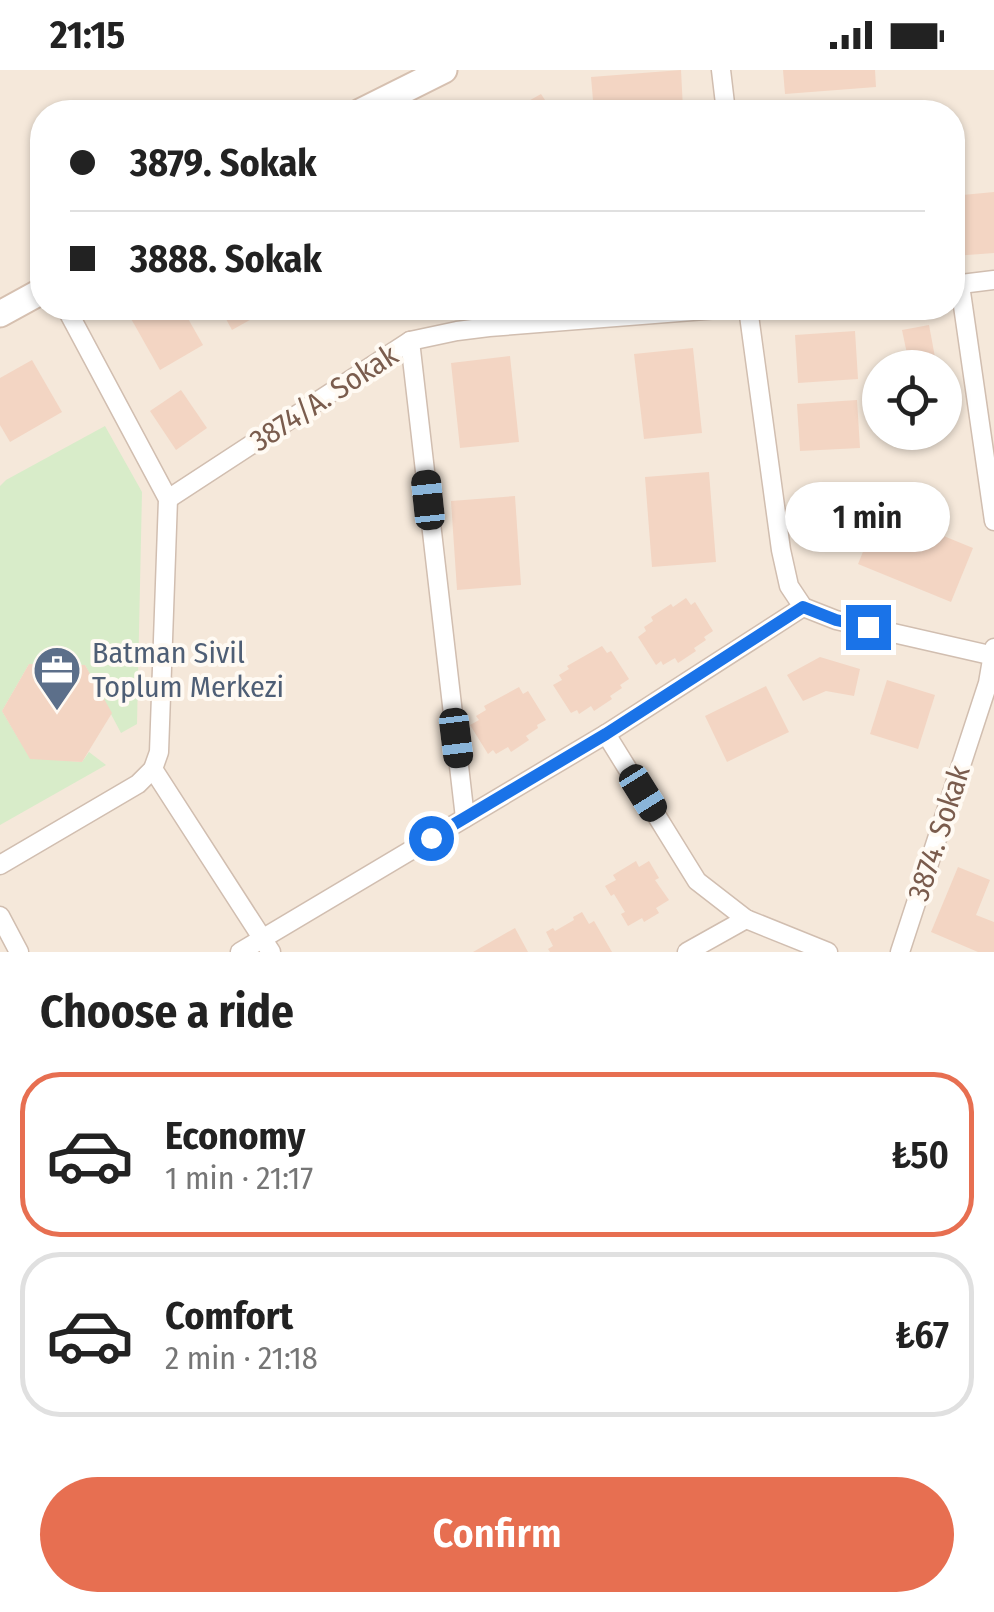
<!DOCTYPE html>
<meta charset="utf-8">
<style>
body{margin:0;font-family:"Fira Sans Condensed",sans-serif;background:#f2f2f2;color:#222;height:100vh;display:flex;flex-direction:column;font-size:38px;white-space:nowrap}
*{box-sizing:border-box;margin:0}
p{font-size:32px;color:#767676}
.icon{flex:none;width:55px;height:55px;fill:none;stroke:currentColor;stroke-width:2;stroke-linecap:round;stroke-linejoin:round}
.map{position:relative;height:882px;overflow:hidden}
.drawer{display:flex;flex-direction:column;background:#fff;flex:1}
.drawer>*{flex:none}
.banner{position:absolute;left:30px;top:30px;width:935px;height:220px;border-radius:40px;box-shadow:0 2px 8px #0004;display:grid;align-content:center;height:220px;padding:0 40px;background:#fff}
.fabs{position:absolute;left:862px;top:280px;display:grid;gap:20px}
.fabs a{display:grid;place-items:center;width:100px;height:100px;border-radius:50%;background:#fff;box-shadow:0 2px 8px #0004;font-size:50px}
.end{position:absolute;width:45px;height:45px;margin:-22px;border:12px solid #1a73e8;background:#fff;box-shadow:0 0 0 5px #fff}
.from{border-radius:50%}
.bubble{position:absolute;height:70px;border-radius:35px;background:#fff;box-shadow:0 2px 8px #0004;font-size:32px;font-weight:600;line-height:70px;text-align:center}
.car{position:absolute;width:30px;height:60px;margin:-30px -15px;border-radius:12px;box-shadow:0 0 8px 2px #0007;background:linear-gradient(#222 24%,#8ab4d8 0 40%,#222 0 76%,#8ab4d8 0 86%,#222 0)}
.banner b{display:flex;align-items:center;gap:35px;height:95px;font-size:38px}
.banner b+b{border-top:2px solid #e0e0e0}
.banner i{width:25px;height:25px;background:#222}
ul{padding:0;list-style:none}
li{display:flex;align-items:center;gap:30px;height:165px;margin:0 20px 15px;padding:0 20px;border:5px solid #e0e0e0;border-radius:40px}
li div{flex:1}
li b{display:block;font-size:38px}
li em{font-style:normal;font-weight:600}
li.active{border-color:#e76f51}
li>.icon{width:90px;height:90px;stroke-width:1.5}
h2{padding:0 40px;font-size:45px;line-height:120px}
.primary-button{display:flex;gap:20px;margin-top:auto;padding:20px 40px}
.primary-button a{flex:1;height:115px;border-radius:60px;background:#e76f51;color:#fff;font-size:40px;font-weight:600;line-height:115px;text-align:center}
.status{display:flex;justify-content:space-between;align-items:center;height:70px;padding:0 50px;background:#fff;direction:ltr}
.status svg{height:28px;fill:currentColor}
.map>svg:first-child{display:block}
.residential{fill:#f5e8da;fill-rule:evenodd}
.green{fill:#d8ecc9}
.building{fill:#f3d5c3}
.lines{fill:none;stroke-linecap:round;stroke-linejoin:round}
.street-casing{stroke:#d1beb0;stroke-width:21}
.secondary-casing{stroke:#d6c0b0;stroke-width:29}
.street{stroke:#fff;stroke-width:18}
.secondary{stroke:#fff;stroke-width:25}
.route{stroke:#1a73e8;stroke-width:12}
.labels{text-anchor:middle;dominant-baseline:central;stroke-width:8;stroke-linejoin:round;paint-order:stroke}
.street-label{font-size:30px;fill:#7a5c4d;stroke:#fffaf3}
.service-label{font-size:30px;fill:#4e5e75;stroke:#fffaf3;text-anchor:start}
</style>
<div class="status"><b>21:15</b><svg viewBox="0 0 49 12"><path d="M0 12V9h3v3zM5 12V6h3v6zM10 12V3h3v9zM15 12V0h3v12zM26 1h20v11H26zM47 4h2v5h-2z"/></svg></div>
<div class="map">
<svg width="994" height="882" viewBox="0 0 994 882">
<rect width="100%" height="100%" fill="#fdf6ec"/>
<path class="residential" d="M0,0h994v882h-994zM42,42h910v196h-910zM880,298h65v64h-65z"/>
<polygon class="green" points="105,356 142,422 137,654 121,663 85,595 29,594 2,641 30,688 82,692 89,682 106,695 0,755 0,416 6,410"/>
<g class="building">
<polygon points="681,0 683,39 672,40 672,42 654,42 652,38 631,39 631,42 594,42 591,7"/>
<polygon points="783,0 875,0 876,17 785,24"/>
<polygon points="541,24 553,42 509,42"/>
<polygon points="994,122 994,183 954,186 952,126"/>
<polygon points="125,238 182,238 203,275 160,300"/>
<polygon points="220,238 271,238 232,260"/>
<polygon points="302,238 324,238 307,247"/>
<polygon points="929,255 937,298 910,298 902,260"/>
<polygon points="855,261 858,309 798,313 795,265"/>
<polygon points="693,278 702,363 644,369 634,284"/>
<polygon points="510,286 519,372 460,378 451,293"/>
<polygon points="32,290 62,342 10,372 0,355 0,308"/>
<polygon points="181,320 207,358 176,380 150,341"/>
<polygon points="857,330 860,378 800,381 797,334"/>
<polygon points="709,402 716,492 652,497 645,407"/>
<polygon points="515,426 521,515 457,520 451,431"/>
<polygon points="880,440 973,478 951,532 858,494"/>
<polygon points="686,528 691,535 695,532 713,561 704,567 706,570 694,578 696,581 678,593 675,588 663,595 661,591 656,595 638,567 646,561 644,557 653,551 651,547 671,534 673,537"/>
<polygon points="602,576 607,583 611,581 629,609 620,615 622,618 610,626 612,629 594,641 591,636 579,644 577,640 571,643 553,615 562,610 559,605 569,599 567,596"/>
<polygon points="820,587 860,599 854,626 826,621 803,631 787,605"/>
<polygon points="29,594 85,595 112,643 82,692 30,689 2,641"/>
<polygon points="887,610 935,625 918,679 870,664"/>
<polygon points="766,616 789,662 727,692 705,646"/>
<polygon points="519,617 523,624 528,621 546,650 537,655 538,658 526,666 529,670 511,682 508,677 496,684 493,680 488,684 470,655 479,650 476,646 486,640 484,636"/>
<polygon points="636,791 639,797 649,791 659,808 655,810 669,830 656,838 659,843 644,852 642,848 628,856 621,844 625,842 614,824 611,826 605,816 616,810 613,805"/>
<polygon points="958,797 990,810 976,845 994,852 994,882 978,882 931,862"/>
<polygon points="582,842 589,854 594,851 612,882 550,882 548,879 553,876 546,862 553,858 555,861 574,850 573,847"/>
<polygon points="515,858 528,882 473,882"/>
</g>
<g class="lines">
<g class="street-casing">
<g id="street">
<polyline points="721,0 726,42"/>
<polyline points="953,215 994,210"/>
<polyline points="960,215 994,451"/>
<polyline points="66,238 168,429 159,682 153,699 271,882"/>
<polyline points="748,238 781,480 789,516 803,537 836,550 994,586"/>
<polyline points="410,271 465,748"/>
<polyline points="168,429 410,271 457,261 489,257 731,238"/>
<polyline points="606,664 697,811 746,849 828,882"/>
<polyline points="0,795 138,714 153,699"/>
<polyline points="0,846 19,882"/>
<polyline points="240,882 606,664 803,537"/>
<polyline points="687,882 746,849"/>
<polyline points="900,882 988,613 994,578"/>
</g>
</g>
<g class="secondary-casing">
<g id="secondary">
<polyline points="360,42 444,0"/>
<polyline points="0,244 42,221"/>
</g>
</g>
<use href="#street" class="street"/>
<use href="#secondary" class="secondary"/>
</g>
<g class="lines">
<polyline class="route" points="431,768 606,664 803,537 836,550 868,557"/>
</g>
<defs>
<g id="office-pin" transform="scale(2.5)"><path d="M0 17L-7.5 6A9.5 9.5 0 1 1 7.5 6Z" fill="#5c6f8a" stroke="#fffaf3"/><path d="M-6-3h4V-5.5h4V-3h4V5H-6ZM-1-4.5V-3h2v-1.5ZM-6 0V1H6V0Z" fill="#fff"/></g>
</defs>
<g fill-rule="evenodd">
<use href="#office-pin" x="57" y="600"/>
</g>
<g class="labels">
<g class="street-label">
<text transform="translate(324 328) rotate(-33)">3874/A. Sokak</text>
<text transform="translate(939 763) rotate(-72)">3874. Sokak</text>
</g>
<g class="service-label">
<text x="92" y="583">Batman Sivil<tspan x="92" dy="34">Toplum Merkezi</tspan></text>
</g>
</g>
</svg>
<div class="fabs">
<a><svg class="icon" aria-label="locate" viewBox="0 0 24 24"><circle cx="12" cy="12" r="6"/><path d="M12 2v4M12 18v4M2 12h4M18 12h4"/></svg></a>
</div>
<i class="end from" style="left:431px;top:768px"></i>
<i class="end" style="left:868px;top:557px"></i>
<div class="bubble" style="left:785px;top:412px;width:165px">1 min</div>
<i class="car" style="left:428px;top:430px;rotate:354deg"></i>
<i class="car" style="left:456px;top:668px;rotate:173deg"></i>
<i class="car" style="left:643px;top:723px;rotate:148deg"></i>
<div class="banner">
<b><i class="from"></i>3879. Sokak</b>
<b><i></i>3888. Sokak</b>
</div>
</div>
<section class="drawer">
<h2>Choose a ride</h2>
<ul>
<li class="active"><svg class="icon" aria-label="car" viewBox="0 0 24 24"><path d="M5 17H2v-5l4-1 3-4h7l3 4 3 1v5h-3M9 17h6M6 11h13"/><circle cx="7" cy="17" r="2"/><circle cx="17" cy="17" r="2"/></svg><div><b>Economy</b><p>1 min · 21:17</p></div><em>₺50</em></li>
<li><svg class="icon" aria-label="car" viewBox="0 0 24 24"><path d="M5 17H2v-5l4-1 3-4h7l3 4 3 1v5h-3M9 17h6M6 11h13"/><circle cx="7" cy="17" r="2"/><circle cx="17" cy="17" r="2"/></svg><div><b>Comfort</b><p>2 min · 21:18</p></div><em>₺67</em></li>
</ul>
<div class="primary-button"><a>Confirm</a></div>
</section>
